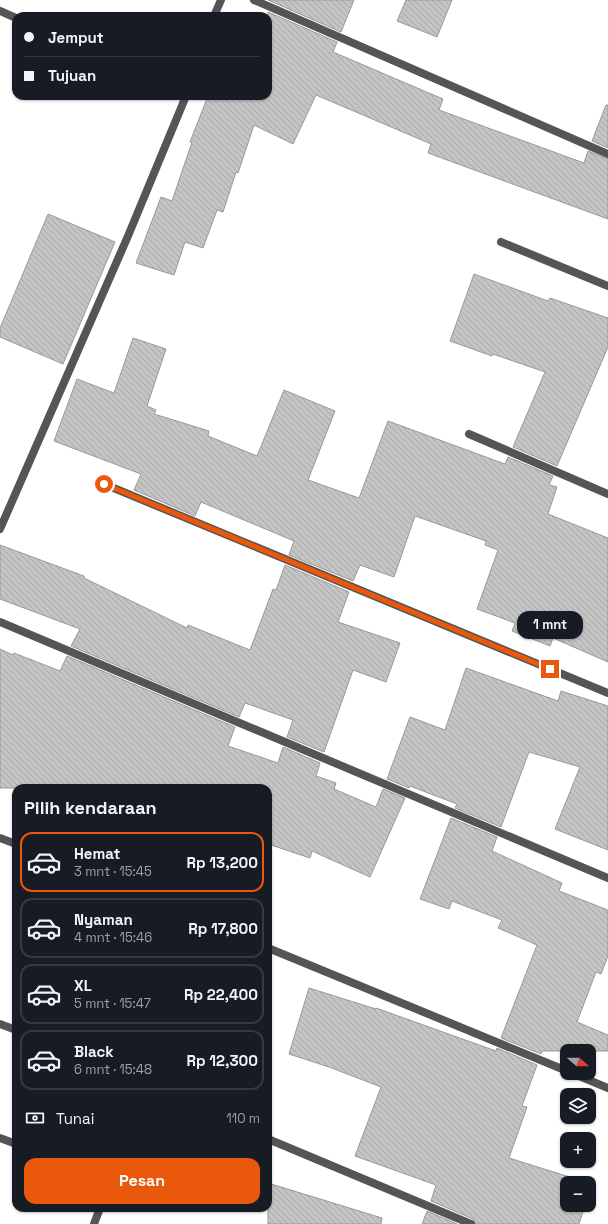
<!DOCTYPE html>
<html lang="id">
<meta charset="utf-8">
<style>
body{margin:0;font-family:"Space Grotesk",sans-serif;background:#242831;color:#f1f3f6;height:100vh;display:flex;flex-direction:column;font-size:15px;white-space:nowrap}
*{box-sizing:border-box;margin:0}
p{font-size:13px;color:#9ea1a6}
.icon{flex:none;width:22px;height:22px;fill:none;stroke:currentColor;stroke-width:2;stroke-linecap:round;stroke-linejoin:round}
.map{position:relative;flex:1;overflow:hidden}
.details{position:absolute;left:12px;top:784px;width:260px;height:428px;display:flex;flex-direction:column;background:#171b24;border-radius:12px;box-shadow:0 1px 3px #0004}
.details>*{flex:none}
.hud{position:absolute;left:12px;top:12px;width:260px;height:88px;border-radius:12px;box-shadow:0 1px 3px #0004;display:grid;align-content:center;height:88px;padding:0 12px;background:#171b24}
.needle{width:26px;rotate:110deg}
.controls{position:absolute;left:560px;top:1044px;display:grid;gap:8px}
.controls a{display:grid;place-items:center;width:36px;height:36px;border-radius:8px;background:#171b24;box-shadow:0 1px 3px #0004;font-size:20px}
.end{position:absolute;width:18px;height:18px;margin:-9px;border:5px solid #ea580c;background:#fff;box-shadow:0 0 0 2px #fff}
.from{border-radius:50%}
.bubble{position:absolute;height:28px;border-radius:12px;background:#171b24;box-shadow:0 1px 3px #0004;font-size:13px;font-weight:800;line-height:28px;text-align:center}
.hud b{display:flex;align-items:center;gap:14px;height:38px;font-size:15px}
.hud b+b{border-top:1px solid #363941}
.hud i{width:10px;height:10px;background:#f1f3f6}
ul{padding:0;list-style:none}
li{display:flex;align-items:center;gap:12px;height:60px;margin:0 8px 6px;padding:0 4px;border:2px solid #363941;border-radius:12px}
li div{flex:1}
li b{display:block;font-size:15px}
li em{font-style:normal;font-weight:800}
li.active{border-color:#ea580c}
li>.icon{width:36px;height:36px;stroke-width:1.5}
h2{padding:0 12px;font-size:18px;line-height:48px}
.pay{display:flex;align-items:center;gap:10px;height:44px;padding:0 12px;font-size:15px}
.pay p{margin-inline-start:auto}
.primary-button{display:flex;gap:8px;margin-top:auto;padding:8px 12px}
.primary-button a{flex:1;height:46px;border-radius:12px;background:#ea580c;color:#fff;font-size:16px;font-weight:800;line-height:46px;text-align:center}
.map>svg:first-child{display:block}
.building{fill:url(#building-back-hatch);stroke:#999}
.lines{fill:none;stroke-linecap:round;stroke-linejoin:round}
.minor{stroke:#555;stroke-width:8}
.route{stroke:#ea580c;stroke-width:5}
</style>
<div class="map">
<svg width="608" height="1224" viewBox="0 0 608 1224">
<defs>
<pattern id="building-back-hatch" width="6" height="6" patternUnits="userSpaceOnUse"><rect width="6" height="6" fill="#c4c4c4"/><path d="M-1 5l2 2M0 0l6 6M5-1l2 2" fill="none" stroke="#a7a7a7"/></pattern>
</defs>
<rect width="100%" height="100%" fill="#fff"/>
<g class="building">
<polygon points="268,0 354,0 341,32"/>
<polygon points="406,0 452,0 437,37 397,21"/>
<polygon points="268,12 337,42 333,52 443,99 439,110 584,163 588,151 608,159 608,219 428,153 431,144 316,95 293,144 254,125 238,173 236,172 223,212 217,210 203,248 185,242 174,275 136,263 161,197 172,201 192,142 190,142 208,96 268,96"/>
<polygon points="606,105 608,105 608,148 592,141"/>
<polygon points="48,214 115,242 63,364 0,337 0,328"/>
<polygon points="474,274 548,301 550,298 608,318 608,347 557,466 513,447 545,372 493,354 492,356 450,341"/>
<polygon points="133,338 166,349 147,406 156,410 154,414 209,431 208,436 257,456 284,390 335,411 308,480 359,498 388,421 505,464 508,457 553,476 549,485 557,487 548,514 608,538 608,662 553,638 550,646 512,631 515,623 477,609 498,550 485,545 486,541 415,516 394,577 360,565 353,581 289,555 294,541 201,502 195,516 134,490 141,474 54,441 77,379 114,393"/>
<polygon points="0,545 84,576 84,578 187,628 188,625 250,650 273,589 276,590 285,565 349,592 338,622 400,643 386,682 353,670 324,752 287,737 293,720 245,703 239,717 71,646 80,629 0,599"/>
<polygon points="0,649 13,655 14,653 60,671 67,656 235,727 228,746 278,763 283,747 320,763 316,776 336,783 334,789 376,807 383,789 405,798 370,877 312,851 310,858 268,844 268,788 0,788"/>
<polygon points="466,668 558,701 561,691 608,706 608,850 555,829 580,767 529,752 501,827 455,808 457,804 410,786 409,788 387,779 410,717 445,730"/>
<polygon points="451,818 497,837 492,851 562,883 559,891 608,910 608,956 601,974 596,972 577,1022 608,1035 608,1051 542,1051 541,1054 501,1038 537,945 498,928 502,920 452,901 449,909 420,899"/>
<polygon points="309,988 376,1009 376,1008 496,1051 497,1048 537,1065 522,1106 527,1107 509,1158 592,1184 589,1192 589,1183 567,1183 567,1205 585,1205 579,1224 476,1224 473,1219 431,1201 436,1185 355,1156 381,1087 329,1067 289,1054"/>
<polygon points="268,1183 382,1218 381,1224 268,1224"/>
<polygon points="427,1211 457,1224 422,1224"/>
</g>
<g class="lines">
<g class="minor">
<polyline points="254,0 608,154"/>
<polyline points="0,11 16,18"/>
<polyline points="214,16 221,0"/>
<polyline points="501,242 608,286"/>
<polyline points="469,434 608,494"/>
<polyline points="104,484 608,693"/>
<polyline points="0,529 128,236 186,96"/>
<polyline points="0,622 608,878"/>
<polyline points="0,838 16,844"/>
<polyline points="268,948 567,1071"/>
<polyline points="0,1024 16,1030"/>
<polyline points="572,1073 608,1088"/>
<polyline points="0,1138 16,1144"/>
<polyline points="268,1139 471,1224"/>
<polyline points="94,1224 100,1208"/>
</g>
</g>
<g class="lines">
<polyline class="route" points="104,484 550,669"/>
</g>
</svg>
<div class="controls">
<a><svg class="needle" viewBox="-14 -14 28 28"><path d="M0-13l5 13h-10z" fill="#e53935"/><path d="M0 13l5-13h-10z" fill="#9ea1a6"/></svg></a>
<a><svg class="icon" aria-label="layers" viewBox="0 0 24 24"><path d="M12 4l9 5-9 5-9-5zM3 14l9 5 9-5"/></svg></a>
<a>+</a>
<a>−</a>
</div>
<i class="end from" style="left:104px;top:484px"></i>
<i class="end" style="left:550px;top:669px"></i>
<div class="bubble" style="left:517px;top:611px;width:66px">1 mnt</div>
<div class="hud">
<b><i class="from"></i>Jemput</b>
<b><i></i>Tujuan</b>
</div>
<section class="details">
<h2>Pilih kendaraan</h2>
<ul>
<li class="active"><svg class="icon" aria-label="car" viewBox="0 0 24 24"><path d="M5 17H2v-5l4-1 3-4h7l3 4 3 1v5h-3M9 17h6M6 11h13"/><circle cx="7" cy="17" r="2"/><circle cx="17" cy="17" r="2"/></svg><div><b>Hemat</b><p>3 mnt · 15:45</p></div><em>Rp 13,200</em></li>
<li><svg class="icon" aria-label="car" viewBox="0 0 24 24"><path d="M5 17H2v-5l4-1 3-4h7l3 4 3 1v5h-3M9 17h6M6 11h13"/><circle cx="7" cy="17" r="2"/><circle cx="17" cy="17" r="2"/></svg><div><b>Nyaman</b><p>4 mnt · 15:46</p></div><em>Rp 17,800</em></li>
<li><svg class="icon" aria-label="car" viewBox="0 0 24 24"><path d="M5 17H2v-5l4-1 3-4h7l3 4 3 1v5h-3M9 17h6M6 11h13"/><circle cx="7" cy="17" r="2"/><circle cx="17" cy="17" r="2"/></svg><div><b>XL</b><p>5 mnt · 15:47</p></div><em>Rp 22,400</em></li>
<li><svg class="icon" aria-label="car" viewBox="0 0 24 24"><path d="M5 17H2v-5l4-1 3-4h7l3 4 3 1v5h-3M9 17h6M6 11h13"/><circle cx="7" cy="17" r="2"/><circle cx="17" cy="17" r="2"/></svg><div><b>Black</b><p>6 mnt · 15:48</p></div><em>Rp 12,300</em></li>
</ul>
<div class="pay"><svg class="icon" aria-label="cash" viewBox="0 0 24 24"><path d="M3 7h18v10H3z"/><circle cx="12" cy="12" r="2"/></svg>Tunai<p>110 m</p></div>
<div class="primary-button"><a>Pesan</a></div>
</section>
</div>
